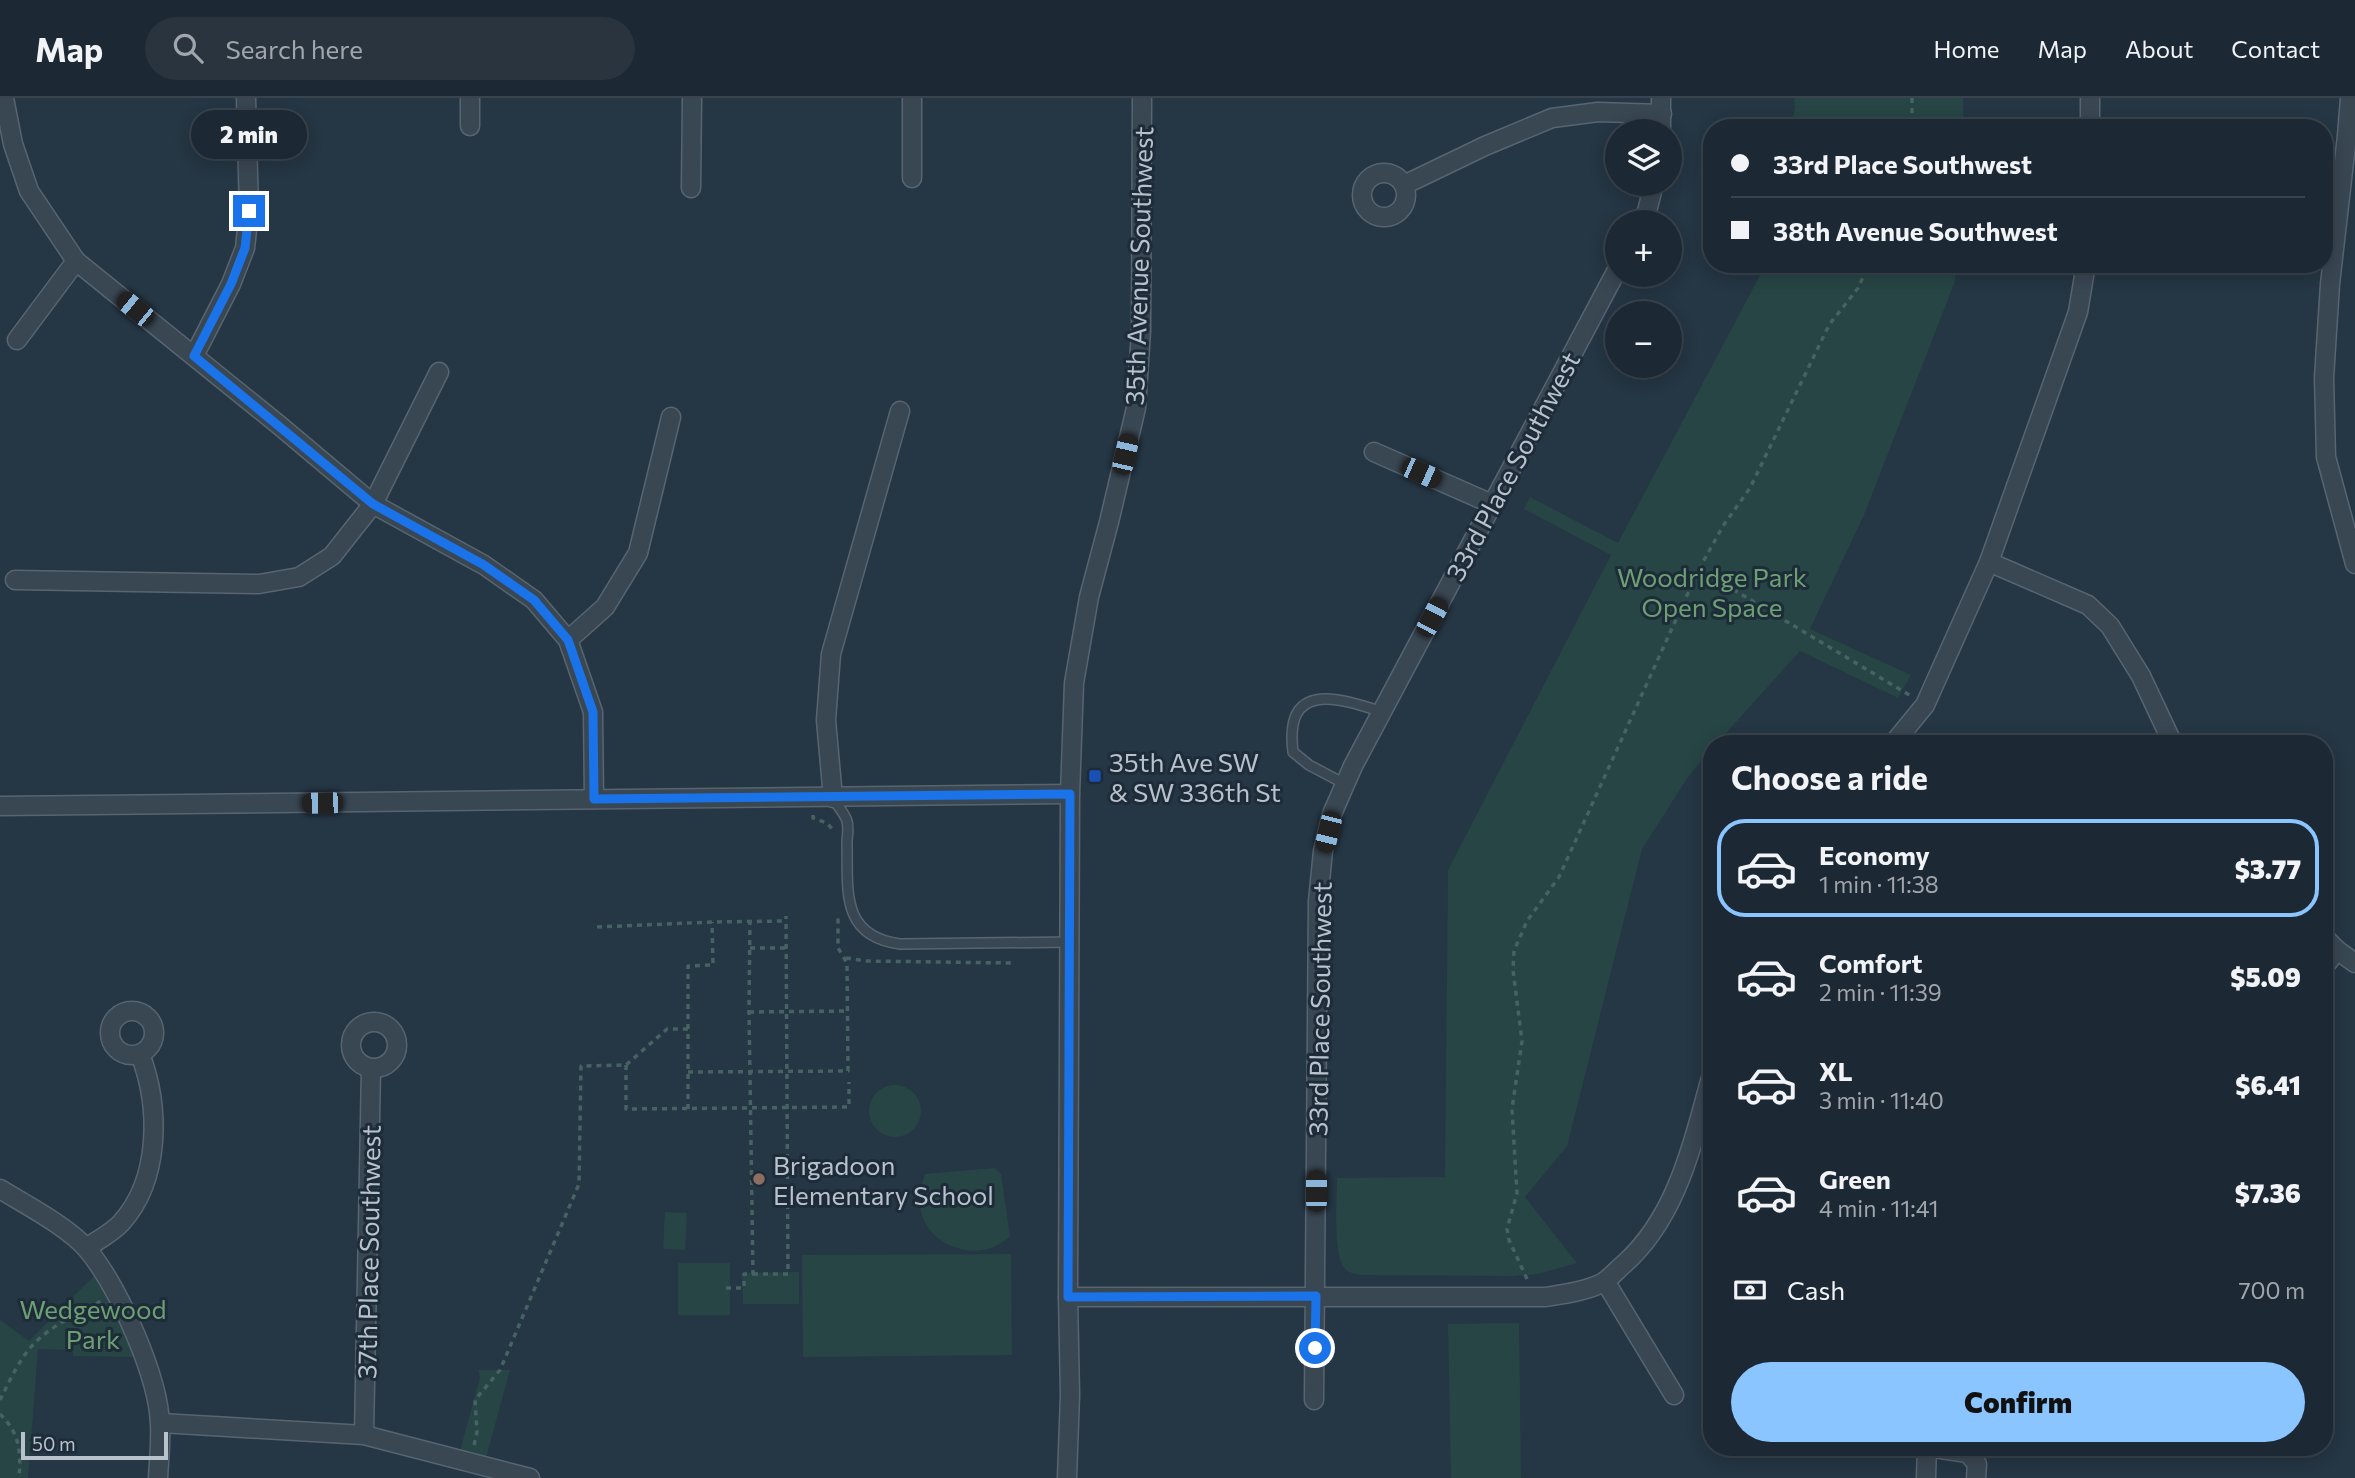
<!DOCTYPE html>
<meta charset="utf-8">
<style>
body{margin:0;font-family:Commissioner,sans-serif;background:#29343f;color:#f1f3f6;height:100vh;display:flex;flex-direction:column;font-size:26px;white-space:nowrap}
*{box-sizing:border-box;margin:0}
p{font-size:23px;color:#a0a6ac}
.icon{flex:none;width:38px;height:38px;fill:none;stroke:currentColor;stroke-width:2;stroke-linecap:round;stroke-linejoin:round}
.map{position:relative;flex:1;overflow:hidden}
.drawer{position:absolute;left:1703px;top:637px;width:630px;height:721px;display:flex;flex-direction:column;background:#1c2833;border-radius:28px;box-shadow:0 4px 18px #0003,0 0 0 2px #3a444e}
.drawer>*{flex:none}
.hud{position:absolute;left:1703px;top:21px;width:630px;height:154px;border-radius:28px;box-shadow:0 4px 18px #0003,0 0 0 2px #3a444e;display:grid;align-content:center;height:154px;padding:0 28px;background:#1c2833}
.controls{position:absolute;left:1605px;top:21px;display:grid;gap:14px}
.controls a{display:grid;place-items:center;width:77px;height:77px;border-radius:50%;background:#1c2833;box-shadow:0 4px 18px #0003,0 0 0 2px #3a444e;font-size:35px}
.scale{position:absolute;left:21px;bottom:18px;width:147px;box-sizing:border-box;padding-left:7px;border:4px solid #b7c2cd;border-top:0;font-size:19px;line-height:24px;white-space:nowrap;color:#b7c2cd;-webkit-text-stroke:5px #1e2c39;paint-order:stroke}
.end{position:absolute;width:32px;height:32px;margin:-16px;border:9px solid #1a73e8;background:#fff;box-shadow:0 0 0 4px #fff}
.from{border-radius:50%}
.bubble{position:absolute;height:49px;border-radius:24px;background:#1c2833;box-shadow:0 4px 18px #0003,0 0 0 2px #3a444e;font-size:23px;font-weight:800;line-height:49px;text-align:center}
.car{position:absolute;width:21px;height:42px;margin:-21px -10px;border-radius:9px;box-shadow:0 0 5px 2px #0007;background:linear-gradient(#222 24%,#8ab4d8 0 40%,#222 0 76%,#8ab4d8 0 86%,#222 0)}
.hud b{display:flex;align-items:center;gap:24px;height:66px;font-size:26px}
.hud b+b{border-top:2px solid #3a444e}
.hud i{width:18px;height:18px;background:#f1f3f6}
ul{padding:0;list-style:none}
li{display:flex;align-items:center;gap:21px;height:98px;margin:0 14px 10px;padding:0 14px;border:4px solid transparent;border-radius:28px}
li div{flex:1}
li b{display:block;font-size:26px}
li em{font-style:normal;font-weight:800}
li.on{border-color:#8ac5ff}
li>.icon{width:63px;height:63px;stroke-width:1.5}
h2{padding:0 28px;font-size:32px;line-height:84px}
.pay{display:flex;align-items:center;gap:18px;height:77px;padding:0 28px;font-size:26px}
.pay p{margin-inline-start:auto}
.action{display:flex;gap:14px;margin-top:auto;padding:14px 28px}
.action a{flex:1;height:80px;border-radius:42px;background:#8ac5ff;color:#111;font-size:28px;font-weight:800;line-height:80px;text-align:center}
header{display:flex;align-items:center;gap:42px;box-sizing:border-box;height:98px;padding:0 35px;background:#1c2833;border-bottom:2px solid #3a444e}
header strong{font-size:33px}
nav{display:flex;gap:38px;margin-inline-start:auto;font-size:24px}
.search{width:490px;height:63px;background:#29343f;display:flex;align-items:center;gap:18px;box-sizing:border-box;padding:0 24px;border-radius:38px;color:#a0a6ac;font-size:26px}
.map>svg:first-child{display:block}
.green{fill:#274545}
.lines{fill:none;stroke-linecap:round;stroke-linejoin:round}
.service-casing{stroke:#586571;stroke-width:12}
.minor-casing{stroke:#586571;stroke-width:21}
.path{stroke:#476262;stroke-width:3.5;stroke-dasharray:5 5;stroke-linecap:butt}
.service{stroke:#394753;stroke-width:9}
.minor{stroke:#394753;stroke-width:18}
.route{stroke:#1a73e8;stroke-width:9}
.transit-dot{fill:#1a4fb4;stroke:#1e2c39;stroke-width:2.5}
.education-dot{fill:#8d6e63;stroke:#1e2c39;stroke-width:2.5}
.labels{text-anchor:middle;dominant-baseline:central;stroke-width:6;stroke-linejoin:round;paint-order:stroke}
.street-label{font-size:26px;fill:#b7c2cd;stroke:#1e2c39}
.park-label{font-size:26px;fill:#6ca072;stroke:#1e2c39}
.poi-label{font-size:26px;fill:#b7c2cd;stroke:#1e2c39;text-anchor:start}
</style>
<header>
<strong>Map</strong>
<div class="search"><svg class="icon" aria-label="search" viewBox="0 0 24 24"><circle cx="10" cy="10" r="6"/><path d="M15 15l6 6"/></svg>Search here</div>
<nav><a>Home</a><a>Map</a><a>About</a><a>Contact</a></nav>
</header>
<div class="map">
<svg width="2355" height="1380" viewBox="0 0 2355 1380">
<rect width="100%" height="100%" fill="#253644"/>
<g class="green">
<polygon points="1794,0 1963,0 1963,30 1791,30 1795,9"/>
<path d="M1766,166h192l-4,20 -90,231 -54,114 101,46 -13,23 -98,-47 -84,93h-4l-1,5 -23,28 -46,72 -75,297 -42,51 52,66 -39,11 -24,2 -152,-1c-7,-1 -15,-2 -19,-9 -10,-16 -6,-67 -6,-88l108,-1 3,-307 163,-315 -87,-46 6,-12 88,46z"/>
<circle cx="895" cy="1013" r="26"/>
<path d="M994,1070l7,6 9,62c-27,28 -79,14 -89,-24 -3,-13 0,-26 4,-38z"/>
<polygon points="665,1114 687,1115 685,1152 663,1151"/>
<polygon points="1011,1156 1012,1257 803,1259 802,1157"/>
<rect x="678" y="1165" width="52" height="52"/>
<polygon points="101,1171 144,1259 73,1258 72,1252 38,1251 28,1380 0,1380 0,1222 29,1243"/>
<polygon points="799,1174 799,1206 743,1206 742,1175"/>
<polygon points="1519,1225 1521,1380 1451,1380 1448,1226"/>
<polygon points="478,1272 510,1272 484,1367 458,1360 480,1280"/>
</g>
<g class="lines">
<g class="service-casing">
<g id="service">
<path d="M1345,686l-36,-19 -16,-13c-9,-71 44,-55 89,-40"/>
<path d="M833,700c4,7 12,16 14,23 2,7 0,16 0,22 1,47 -7,93 53,101l170,-2"/>
</g>
</g>
<g class="minor-casing">
<g id="minor">
<polyline points="4,0 13,46 29,93 76,163 279,327 373,406 484,467 534,502 568,542 593,614 594,701"/>
<polyline points="470,0 470,28"/>
<polyline points="2090,0 2090,30"/>
<polyline points="2350,0 2347,38 2330,186 2324,280 2326,359 2355,466"/>
<polyline points="1661,33 1661,0"/>
<circle cx="1384" cy="97" r="22"/>
<polyline points="912,80 912,0"/>
<polyline points="1404,87 1485,48 1552,20 1598,14 1662,16"/>
<polyline points="691,90 692,0"/>
<polyline points="1642,124 1647,113 1654,86"/>
<polyline points="17,242 76,163"/>
<polyline points="194,258 231,186 245,150 249,113 246,0"/>
<polyline points="1374,354 1492,406"/>
<polyline points="1989,464 2088,507 2110,528 2141,578 2173,646"/>
<polyline points="15,482 259,486 299,479 332,458 373,406 439,274"/>
<polyline points="568,542 605,509 638,455 671,319"/>
<polyline points="1893,646 1925,607 1989,464 2078,214 2086,166"/>
<polyline points="833,700 826,622 831,556 900,313"/>
<polyline points="0,708 1070,696"/>
<polyline points="2324,839 2337,852 2355,865"/>
<polyline points="2324,869 2337,852"/>
<circle cx="132" cy="935" r="22"/>
<circle cx="374" cy="947" r="23"/>
<path d="M0,1091c26,16 68,38 87,60 31,37 72,128 73,176 1,17 -1,35 -2,53"/>
<path d="M86,1150c12,-8 26,-15 35,-25 40,-44 39,-117 19,-169"/>
<polyline points="1605,1183 1674,1297"/>
<path d="M1068,1199h478c19,-3 41,-6 58,-15 7,-5 14,-13 20,-18 54,-48 69,-123 88,-190"/>
<polyline points="1314,1302 1318,803 1323,753 1332,716 1353,668 1617,172"/>
<polyline points="161,1325 364,1337 530,1380"/>
<polyline points="364,1337 371,970"/>
<polyline points="1927,1349 1968,1355 1977,1366 1976,1380"/>
<polyline points="1067,1380 1070,1297 1068,1199 1070,696 1074,585 1089,499 1109,424 1136,310 1141,233 1142,0"/>
<polyline points="1926,1380 1927,1349"/>
</g>
</g>
<g class="path">
<polyline points="1912,0 1912,30"/>
<polyline points="1699,471 1911,598"/>
<polyline points="813,717 813,720 827,725 834,733"/>
<polyline points="597,829 712,824 786,823"/>
<polyline points="750,850 786,850"/>
<polyline points="846,860 866,863 1011,865"/>
<polyline points="749,914 848,913"/>
<polyline points="626,967 626,1011 849,1009 849,984"/>
<polyline points="688,974 848,973 847,865 838,850 838,817"/>
<polyline points="688,1011 688,868 713,867 712,824"/>
<polyline points="753,1176 788,1176 786,818"/>
<polyline points="1527,1181 1509,1142 1507,1131 1517,1095 1512,1011 1522,943 1513,872 1514,853 1527,823 1559,779 1699,471 1723,428 1750,390 1829,227 1858,190 1869,166"/>
<polyline points="726,1190 744,1190 744,1176 753,1176 749,914 750,819"/>
<path d="M0,1302c9,-18 18,-38 31,-53 18,-21 47,-33 70,-46"/>
<path d="M0,1316c20,20 21,37 19,64"/>
<polyline points="474,1347 477,1334 475,1302 500,1272 579,1086 581,968 626,967 667,931 688,931"/>
</g>
<use href="#service" class="service"/>
<use href="#minor" class="minor"/>
</g>
<g class="lines">
<polyline class="route" points="249,113 245,150 231,186 194,258 373,406 484,467 534,502 568,542 593,614 594,701 1070,696 1068,1199 1316,1198 1315,1250"/>
</g>
<rect class="transit-dot" x="1088" y="671" width="14" height="14" rx="3.5"/>
<circle class="education-dot" cx="759" cy="1081" r="7"/>
<g class="labels">
<g class="street-label">
<text transform="translate(1138 168) rotate(-88)">35th Avenue Southwest</text>
<text transform="translate(1512 368) rotate(-62)">33rd Place Southwest</text>
<text transform="translate(1319 911) rotate(-89)">33rd Place Southwest</text>
<text transform="translate(368 1154) rotate(-89)">37th Place Southwest</text>
</g>
<g class="park-label">
<text x="1712" y="478">Woodridge Park<tspan x="1712" dy="30">Open Space</tspan></text>
<text x="93" y="1210">Wedgewood<tspan x="93" dy="30">Park</tspan></text>
</g>
<g class="poi-label">
<text x="1109" y="663">35th Ave SW<tspan x="1109" dy="30">&amp; SW 336th St</tspan></text>
<text x="773" y="1066">Brigadoon<tspan x="773" dy="30">Elementary School</tspan></text>
</g>
</g>
</svg>
<div class="controls">
<a><svg class="icon" aria-label="layers" viewBox="0 0 24 24"><path d="M12 4l9 5-9 5-9-5zM3 14l9 5 9-5"/></svg></a>
<a>+</a>
<a>−</a>
</div>
<div class="scale">50 m</div>
<i class="end from" style="left:1315px;top:1250px"></i>
<i class="end" style="left:249px;top:113px"></i>
<div class="bubble" style="left:191px;top:12px;width:116px">2 min</div>
<i class="car" style="left:135px;top:211px;rotate:309deg"></i>
<i class="car" style="left:1125px;top:356px;rotate:13deg"></i>
<i class="car" style="left:1421px;top:375px;rotate:114deg"></i>
<i class="car" style="left:1432px;top:519px;rotate:28deg"></i>
<i class="car" style="left:322px;top:705px;rotate:269deg"></i>
<i class="car" style="left:1328px;top:734px;rotate:194deg"></i>
<i class="car" style="left:1316px;top:1093px;rotate:0deg"></i>
<div class="hud">
<b><i class="from"></i>33rd Place Southwest</b>
<b><i></i>38th Avenue Southwest</b>
</div>
<section class="drawer">
<h2>Choose a ride</h2>
<ul>
<li class="on"><svg class="icon" aria-label="car" viewBox="0 0 24 24"><path d="M5 17H2v-5l4-1 3-4h7l3 4 3 1v5h-3M9 17h6M6 11h13"/><circle cx="7" cy="17" r="2"/><circle cx="17" cy="17" r="2"/></svg><div><b>Economy</b><p>1 min · 11:38</p></div><em>$3.77</em></li>
<li><svg class="icon" aria-label="car" viewBox="0 0 24 24"><path d="M5 17H2v-5l4-1 3-4h7l3 4 3 1v5h-3M9 17h6M6 11h13"/><circle cx="7" cy="17" r="2"/><circle cx="17" cy="17" r="2"/></svg><div><b>Comfort</b><p>2 min · 11:39</p></div><em>$5.09</em></li>
<li><svg class="icon" aria-label="car" viewBox="0 0 24 24"><path d="M5 17H2v-5l4-1 3-4h7l3 4 3 1v5h-3M9 17h6M6 11h13"/><circle cx="7" cy="17" r="2"/><circle cx="17" cy="17" r="2"/></svg><div><b>XL</b><p>3 min · 11:40</p></div><em>$6.41</em></li>
<li><svg class="icon" aria-label="car" viewBox="0 0 24 24"><path d="M5 17H2v-5l4-1 3-4h7l3 4 3 1v5h-3M9 17h6M6 11h13"/><circle cx="7" cy="17" r="2"/><circle cx="17" cy="17" r="2"/></svg><div><b>Green</b><p>4 min · 11:41</p></div><em>$7.36</em></li>
</ul>
<div class="pay"><svg class="icon" aria-label="cash" viewBox="0 0 24 24"><path d="M3 7h18v10H3z"/><circle cx="12" cy="12" r="2"/></svg>Cash<p>700 m</p></div>
<div class="action"><a>Confirm</a></div>
</section>
</div>
